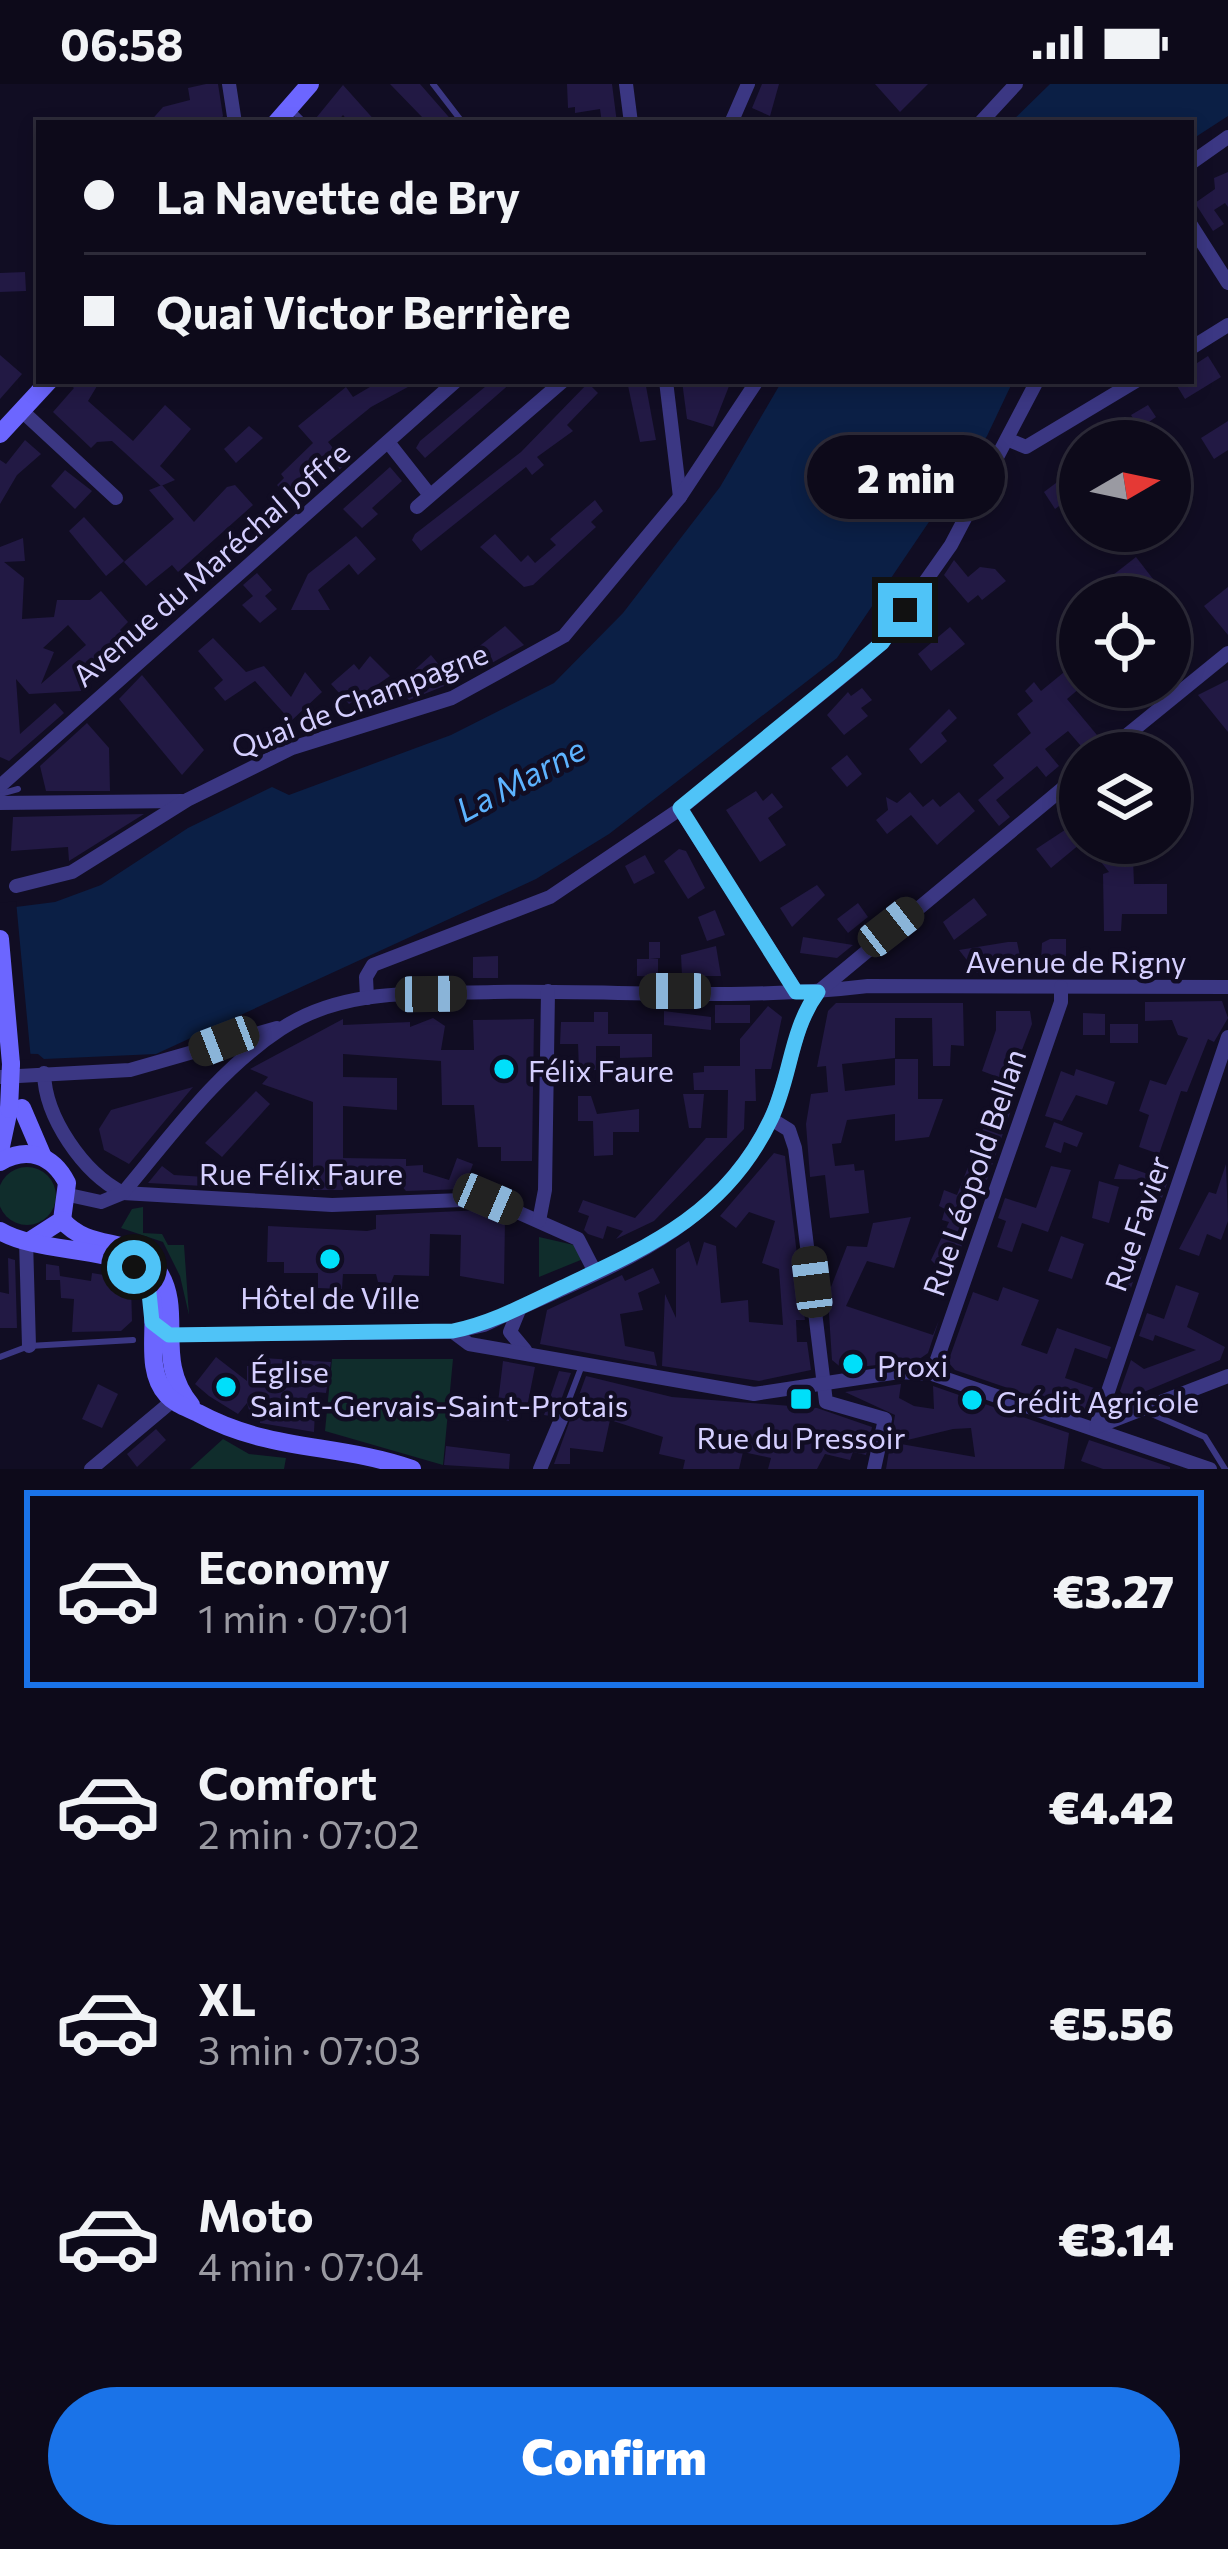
<!DOCTYPE html>
<meta charset="utf-8">
<style>
body{margin:0;font-family:Commissioner,sans-serif;background:#1b1827;color:#f1f3f6;height:100vh;display:flex;flex-direction:column;font-size:45px;white-space:nowrap}
*{box-sizing:border-box;margin:0}
p{font-size:39px;color:#9a9aa2}
.icon{flex:none;width:66px;height:66px;fill:none;stroke:currentColor;stroke-width:2;stroke-linecap:round;stroke-linejoin:round}
.map{position:relative;height:1385px;overflow:hidden}
.drawer{display:flex;flex-direction:column;background:#0d0a1a;flex:1}
.drawer>*{flex:none}
.guide{position:absolute;left:36px;top:36px;width:1158px;height:264px;border-radius:0px;box-shadow:0 6px 18px #0003,0 0 0 3px #2d2b39;display:grid;align-content:center;height:264px;padding:0 48px;background:#0d0a1a}
.needle{width:78px;rotate:81deg}
.buttons{position:absolute;left:1059px;top:336px;display:grid;gap:24px}
.buttons a{display:grid;place-items:center;width:132px;height:132px;border-radius:50%;background:#0d0a1a;box-shadow:0 6px 18px #0003,0 0 0 3px #2d2b39;font-size:60px}
.end{position:absolute;width:54px;height:54px;margin:-27px;border:15px solid #4fc3f7;background:#111;box-shadow:0 0 0 6px #111}
.from{border-radius:50%}
.bubble{position:absolute;height:84px;border-radius:42px;background:#0d0a1a;box-shadow:0 6px 18px #0003,0 0 0 3px #2d2b39;font-size:39px;font-weight:800;line-height:84px;text-align:center}
.car{position:absolute;width:36px;height:72px;margin:-36px -18px;border-radius:15px;box-shadow:0 0 9px 3px #0007;background:linear-gradient(#222 24%,#8ab4d8 0 40%,#222 0 76%,#8ab4d8 0 86%,#222 0)}
.guide b{display:flex;align-items:center;gap:42px;height:114px;font-size:45px}
.guide b+b{border-top:3px solid #2d2b39}
.guide i{width:30px;height:30px;background:#f1f3f6}
ul{padding:21px 0 0;list-style:none}
li{display:flex;align-items:center;gap:36px;height:198px;margin:0 24px 18px;padding:0 24px;border:6px solid transparent;border-radius:0px}
li div{flex:1}
li b{display:block;font-size:45px}
li em{font-style:normal;font-weight:800}
li.on{border-color:#1a73e8}
li>.icon{width:108px;height:108px;stroke-width:1.5}
.action{display:flex;gap:24px;margin-top:auto;padding:24px 48px}
.action a{flex:1;height:138px;border-radius:72px;background:#1a73e8;color:#fff;font-size:48px;font-weight:800;line-height:138px;text-align:center}
.status{display:flex;justify-content:space-between;align-items:center;height:84px;padding:0 60px;background:#0d0a1a;direction:ltr}
.status svg{height:33px;fill:currentColor}
.map>svg:first-child{display:block}
.green{fill:#102d2c}
.water{fill:#0b1f45}
.pier{fill:#110d23}
.building{fill:#221944;fill-rule:evenodd}
.lines{fill:none;stroke-linecap:round;stroke-linejoin:round}
.lane{stroke:#3b3783;stroke-width:6}
.street{stroke:#3b3783;stroke-width:14}
.secondary{stroke:#6c66ff;stroke-width:18}
.secondary-bridge{stroke:#6c66ff;stroke-width:18}
.route{stroke:#4fc3f7;stroke-width:15}
.poi-dot{fill:#00dffa;stroke:#110d23;stroke-width:4.5}
.labels{text-anchor:middle;dominant-baseline:central;stroke-width:9;stroke-linejoin:round;paint-order:stroke}
.street-label{font-size:30px;fill:#d5cfff;stroke:#110d23}
.poi-label{font-size:30px;fill:#d5cfff;stroke:#110d23;text-anchor:start}
.water-label{font-size:33px;font-style:italic;fill:#5db3ff;stroke:#110d23}
</style>
<div class="status"><b>06:58</b><svg viewBox="0 0 49 12"><path d="M0 12V9h3v3zM5 12V6h3v6zM10 12V3h3v9zM15 12V0h3v12zM26 1h20v11H26zM47 4h2v5h-2z"/></svg></div>
<div class="map">
<svg width="1228" height="1385" viewBox="0 0 1228 1385">
<rect width="100%" height="100%" fill="#110d23"/>
<g class="green">
<circle cx="27" cy="1112" r="29"/>
<polygon points="143,1123 143,1149 162,1150 168,1161 184,1161 189,1231 180,1192 163,1158 121,1144 132,1125"/>
<polygon points="539,1153 587,1164 588,1173 539,1193"/>
<polygon points="332,1275 453,1275 443,1381 325,1347"/>
<polygon points="223,1355 249,1370 286,1374 284,1385 190,1385"/>
</g>
<g class="water">
<polygon points="1050,0 1228,0 1228,32 1191,56 1191,39 1010,39"/>
<polygon points="782,297 1013,297 987,352 837,574 609,750 536,795 156,970 44,975 38,970 0,969 0,825 55,818 101,801 188,744 272,703 289,711 451,651 554,599 623,529 720,403"/>
</g>
<polygon class="pier" points="16,817 31,976 0,975 0,819"/>
<g class="building">
<polygon points="206,0 218,0 223,32 218,39 149,39 163,23 190,16 188,4"/>
<polygon points="390,0 420,0 454,39 415,39 422,33"/>
<polygon points="567,0 612,0 617,39 602,39 600,25 575,29 575,23 568,24"/>
<polygon points="762,0 779,0 770,32 752,24"/>
<polygon points="875,0 928,0 900,28"/>
<polygon points="343,1 377,39 350,39 343,31 336,39 312,39"/>
<polygon points="1228,88 1228,123 1225,119 1214,126 1224,140 1213,147 1195,119 1215,105 1214,94"/>
<polygon points="25,188 26,207 0,208 0,189"/>
<polygon points="0,271 22,290 0,315"/>
<polygon points="1208,272 1221,293 1185,315 1174,297 1191,297 1191,283"/>
<polygon points="66,297 100,297 88,317 133,357 165,321 191,345 160,382 175,396 161,402 112,357 97,358 91,364 53,328 74,304"/>
<polygon points="380,297 419,297 371,323 328,358 346,380 317,405 310,397 290,415 277,401 284,394 281,390 313,359 298,342 346,303 353,313"/>
<polygon points="492,297 513,297 425,374 416,364 420,357"/>
<polygon points="627,297 645,297 656,356 640,358"/>
<polygon points="682,297 731,297 713,343 687,335"/>
<polygon points="588,299 598,309 567,341 573,347 537,373 544,381 532,391 526,383 421,467 412,456 415,450 521,368"/>
<polygon points="1148,321 1156,333 1146,340 1151,348 1137,357 1108,357 1136,339 1131,331"/>
<polygon points="1228,337 1228,366 1214,375 1201,354"/>
<polygon points="249,342 263,354 236,379 224,365"/>
<polygon points="25,356 41,370 17,391 0,420 0,376 6,380"/>
<polygon points="1080,381 1080,407 1055,425 1044,408"/>
<polygon points="390,383 402,397 372,424 378,430 362,444 343,425"/>
<polygon points="65,386 92,407 75,425 51,402"/>
<polygon points="162,401 194,438 227,403 235,401 253,421 178,488 172,481 146,502 124,478 174,435 149,406"/>
<polygon points="595,416 603,427 591,438 596,443 533,501 524,503 480,463 495,450 521,478 528,471 535,479 556,461 550,455"/>
<polygon points="84,433 124,477 106,492 69,447"/>
<polygon points="356,452 376,475 358,491 349,480 318,506 330,526 291,526 308,490"/>
<path d="M23,454l2,23 -21,1 20,16 -2,41 32,-2 3,-17h33l11,-9 27,31 -8,8 9,10 -48,51 -52,3 -13,-15 4,55 35,-31 9,10 -55,48 -9,-4v-210zM68,541l18,20 -45,39 13,-32 -11,-4z"/>
<polygon points="1136,473 1153,495 1125,513 1113,491"/>
<polygon points="954,476 968,493 980,483 995,485 1006,497 982,516 978,511 968,519 944,491"/>
<polygon points="257,489 272,506 265,512 277,525 260,539 242,521 253,512 243,501"/>
<polygon points="1228,503 1228,551 1204,522"/>
<polygon points="505,542 524,561 490,580 477,564"/>
<polygon points="950,543 965,560 931,587 918,570"/>
<polygon points="213,554 246,588 264,582 291,613 305,588 322,608 291,637 255,597 225,617 214,604 223,596 198,567"/>
<polygon points="431,571 440,582 447,577 462,595 409,616 397,602"/>
<polygon points="370,572 390,592 349,620 331,600 354,580 359,586"/>
<polygon points="1080,575 1080,604 1067,615 1102,657 1087,669 1068,647 1045,665 1059,682 1046,693 1037,682 996,716 1010,733 999,742 978,716 1004,694 993,681 1031,649 1017,630 1033,617 1025,607 1034,598 1041,607"/>
<polygon points="142,591 204,666 182,691 119,615"/>
<polygon points="1228,596 1228,648 1198,611"/>
<polygon points="862,604 872,616 861,624 868,632 844,651 827,631 848,608 851,612"/>
<polygon points="949,625 957,634 941,649 947,657 921,680 909,665"/>
<polygon points="87,639 109,664 110,707 46,707 40,682"/>
<polygon points="847,671 862,690 847,703 831,684"/>
<polygon points="756,707 763,717 772,709 783,723 768,734 786,761 760,778 726,726"/>
<polygon points="910,708 923,723 933,715 940,723 959,708 975,727 937,761 911,731 887,750 876,736 888,726 886,713 897,719"/>
<polygon points="144,730 69,777 68,763 11,767 13,733"/>
<polygon points="1080,736 1080,760 1051,784 1036,765"/>
<polygon points="1086,759 1121,759 1101,776 1133,775 1134,800 1167,800 1167,830 1122,830 1121,847 1104,847 1103,790 1109,788"/>
<polygon points="679,765 686,767 705,804 688,815 664,777"/>
<polygon points="645,771 655,789 634,800 625,782"/>
<polygon points="817,801 825,811 792,843 780,824"/>
<polygon points="974,814 987,831 954,856 943,838"/>
<polygon points="858,819 868,833 848,849 837,835"/>
<polygon points="715,826 725,851 707,857 698,833"/>
<polygon points="803,853 853,861 837,874 800,869"/>
<polygon points="1050,855 1066,855 1066,877 1041,877 1042,859"/>
<polygon points="649,858 660,858 660,874 650,875 658,875 658,893 637,892 637,875 649,875"/>
<polygon points="1008,858 1017,858 1020,872 977,889 959,866"/>
<polygon points="716,862 721,892 682,892 681,871"/>
<polygon points="498,872 498,894 473,894 473,873"/>
<polygon points="1222,917 1228,934 1214,958 1208,955 1187,1008 1181,1007 1159,1070 1139,1063 1149,1031 1139,1027 1150,996 1166,1001 1188,954 1178,951 1172,936 1145,937 1145,918"/>
<polygon points="836,919 963,919 964,962 951,961 950,982 933,982 932,934 895,934 895,974 842,980 845,1007 895,1001 895,975 918,975 918,1015 943,1015 929,1053 895,1057 895,1030 847,1036 841,1059 832,1060 835,1082 854,1080 855,1087 864,1086 869,1129 830,1134 825,1091 810,1093 806,1040 811,1010 828,1008 826,982 817,983 828,927"/>
<rect x="715" y="921" width="35" height="18"/>
<polygon points="768,922 782,933 771,985 755,985 756,1017 745,1017 744,1045 654,1137 616,1155 623,1147 607,1142 603,1155 588,1150 584,1146 589,1132 578,1128 583,1116 635,1134 706,1054 727,1054 728,1006 694,1006 693,989 704,988 704,982 740,982 740,955"/>
<polygon points="664,927 711,933 711,946 664,941"/>
<polygon points="996,927 1030,927 1032,940 1010,997 1020,1000 987,1096 978,1093 955,1155 963,1158 946,1207 931,1202 938,1183 931,1176 949,1138 942,1136 945,1125 939,1122 944,1106 957,1111 990,1027 998,993 982,987 996,946"/>
<polygon points="594,928 608,928 608,950 652,950 652,973 620,974 620,962 596,962 596,986 579,986 578,960 560,960 561,938 594,938"/>
<polygon points="1083,929 1105,930 1105,951 1083,951"/>
<polygon points="433,934 445,942 441,966 474,966 473,936 534,935 532,1077 501,1077 501,1063 478,1063 474,1021 442,1021 441,977 343,970 343,993 397,994 397,1026 343,1022 343,1074 406,1075 406,1082 423,1081 423,1088 449,1096 457,1074 473,1080 464,1105 406,1107 398,1098 343,1097 343,1106 313,1106 313,1018 262,1000 268,993 250,985 343,935 343,941 410,938 410,943"/>
<rect x="1110" y="940" width="28" height="19"/>
<polygon points="1076,985 1115,998 1107,1021 1076,1011 1062,1037 1045,1032 1061,987 1074,992"/>
<polygon points="193,1003 129,1080 104,1066 99,1045 111,1026"/>
<polygon points="256,1007 270,1020 222,1073 205,1059"/>
<polygon points="683,1010 704,1010 701,1044 689,1044"/>
<polygon points="578,1012 591,1012 597,1030 639,1025 639,1048 613,1048 613,1071 594,1072 593,1037 578,1037"/>
<polygon points="1054,1038 1083,1049 1077,1063 1064,1058 1061,1069 1045,1063"/>
<polygon points="774,1069 785,1072 805,1236 796,1236 797,1258 807,1258 811,1286 759,1297 662,1282 665,1210 676,1234 676,1165 689,1157 697,1182 704,1158 716,1162 721,1219 748,1216 749,1238 783,1241 779,1185 762,1179 775,1137 749,1128 736,1144 720,1132"/>
<polygon points="1119,1080 1168,1097 1162,1114 1150,1109 1154,1096 1114,1095"/>
<polygon points="1226,1080 1228,1137 1221,1156 1207,1150 1199,1172 1179,1165 1209,1108 1216,1110"/>
<polygon points="162,1082 174,1091 221,1094 222,1103 148,1099"/>
<polygon points="1051,1082 1071,1086 1048,1148 1022,1139 1012,1168 997,1163 1006,1137 998,1134 1005,1114 1036,1124"/>
<polygon points="1099,1097 1119,1103 1109,1139 1092,1134"/>
<polygon points="482,1126 505,1135 504,1200 460,1192 461,1151 430,1150 429,1192 394,1191 391,1199 378,1198 376,1190 343,1190 342,1205 318,1204 318,1189 284,1189 284,1178 267,1178 268,1142 367,1147 376,1145 376,1131"/>
<polygon points="911,1133 894,1184 867,1177 846,1222 933,1251 939,1236 928,1269 918,1276 843,1285 832,1276 827,1200 831,1203 847,1162 867,1163 873,1139"/>
<polygon points="1061,1152 1084,1160 1072,1195 1048,1187"/>
<polygon points="1130,1163 1143,1168 1129,1210 1108,1203"/>
<polygon points="8,1174 15,1176 17,1244 0,1244 0,1208 9,1210"/>
<polygon points="46,1180 59,1182 60,1192 91,1197 92,1189 122,1194 131,1201 132,1237 121,1247 72,1248 74,1215 61,1214 60,1196 46,1196"/>
<polygon points="653,1184 660,1199 638,1209 643,1226 620,1230 625,1262 654,1268 657,1282 540,1260 547,1226 622,1191 625,1197"/>
<polygon points="1176,1201 1199,1209 1187,1243 1225,1263 1220,1276 1127,1315 1120,1307 1131,1276 1144,1285 1196,1266 1155,1251 1153,1257 1139,1252 1147,1229 1164,1235"/>
<polygon points="1003,1203 1039,1216 1021,1261 1047,1270 1057,1244 1111,1263 1107,1275 1075,1264 1065,1294 1097,1305 1090,1324 1081,1329 955,1286 948,1278 973,1208 998,1217"/>
<polygon points="216,1273 247,1297 247,1282 262,1282 262,1274 331,1278 326,1309 316,1308 314,1348 260,1339 260,1330 251,1333 247,1319 238,1330 209,1312 195,1300"/>
<polygon points="503,1277 535,1283 526,1328 510,1325 509,1337 496,1335"/>
<polygon points="559,1287 571,1289 561,1316 550,1332 544,1331"/>
<polygon points="586,1292 672,1313 817,1324 872,1343 866,1371 853,1368 850,1376 825,1370 817,1385 768,1385 771,1374 743,1368 739,1385 683,1385 685,1376 659,1370 663,1353 610,1336 603,1368 570,1364 570,1380 554,1380"/>
<polygon points="98,1300 118,1310 102,1344 82,1335"/>
<path d="M901,1300l-2,14 15,8 20,3 -1,-23 136,47 -5,36h-178l9,-54 -50,-23zM971,1344l4,29 -80,-14 58,-14z"/>
<polygon points="156,1345 166,1356 137,1383 127,1370"/>
<polygon points="1089,1356 1170,1383 1170,1385 1103,1385 1081,1377"/>
<polygon points="446,1362 510,1370 509,1385 444,1381"/>
</g>
<g class="lines">
<g class="lane">
<polyline points="433,0 463,39"/>
<polyline points="290,24 305,39"/>
<polyline points="0,710 18,705"/>
<polyline points="0,1273 29,1262 133,1256"/>
<polyline points="565,1326 581,1284"/>
<polyline points="1147,1328 1205,1353 1225,1385"/>
</g>
<g class="street">
<polyline points="229,0 235,39"/>
<polyline points="626,0 631,39"/>
<polyline points="731,39 748,0"/>
<polyline points="980,39 1016,0"/>
<polyline points="1191,79 1228,53"/>
<polyline points="1191,141 1228,199"/>
<polyline points="1191,264 1228,241"/>
<polyline points="666,297 680,413"/>
<polyline points="22,327 116,414"/>
<polyline points="1009,356 1026,363 1136,297"/>
<polyline points="388,358 429,410"/>
<polyline points="417,423 563,297"/>
<polyline points="1105,669 1228,569"/>
<polyline points="0,702 456,297"/>
<polyline points="0,719 182,717"/>
<polyline points="680,725 796,907"/>
<polyline points="16,802 72,788 187,716 292,664 452,614 564,552 680,413 757,297"/>
<polyline points="367,914 366,893 373,881 550,813 680,725 865,574 882,559 951,461 1037,297"/>
<path d="M44,989c1,44 39,100 79,120l209,12 156,-6 90,40 17,33"/>
<polyline points="0,993 130,986 277,944"/>
<polyline points="771,1035 789,1046 795,1064 826,1318 885,1335 874,1385"/>
<path d="M69,1111l32,7 22,-9c48,-57 94,-122 158,-164 63,-42 141,-35 213,-37 123,-2 251,9 374,-6l360,1"/>
<polyline points="539,1137 545,1106 548,907"/>
<polyline points="26,1156 29,1262"/>
<polyline points="519,1226 510,1248 525,1266"/>
<polyline points="453,1248 469,1260 754,1310 899,1288 932,1290 1210,1385"/>
<path d="M169,1251l284,-3 31,-7c112,-55 227,-84 286,-205 21,-42 20,-89 48,-128l262,-218"/>
<polyline points="932,1290 1061,918 1061,903"/>
<polyline points="1096,1343 1228,953"/>
<polyline points="1096,1343 1228,1292"/>
<polyline points="91,1385 177,1313"/>
<polyline points="540,1385 565,1326"/>
</g>
<g class="secondary">
<polyline points="276,39 310,0"/>
<polyline points="0,350 49,297"/>
<polyline points="0,855 11,980"/>
<polyline points="22,1024 43,1073"/>
<polyline points="0,1067 9,1025"/>
<path d="M0,1078c27,-16 53,-7 67,21l-5,37 -31,20"/>
<path d="M62,1136c31,35 71,12 96,51 27,41 -5,89 33,134"/>
<path d="M0,1147c35,21 103,16 133,35 41,27 2,94 34,129 8,9 21,13 31,18 72,39 139,30 214,56"/>
</g>
<polyline class="secondary-bridge" points="9,1025 11,980"/>
</g>
<g class="lines">
<path class="route" d="M134,1183l14,16 4,39 17,13 284,-4c39,-8 74,-27 110,-44 88,-41 164,-75 208,-168 20,-42 19,-89 47,-127h-22l-116,-184 202,-165 23,-33"/>
</g>
<g class="poi-dot">
<circle cx="504" cy="985" r="12"/>
<circle cx="330" cy="1175" r="12"/>
<circle cx="853" cy="1280" r="12"/>
<circle cx="226" cy="1303" r="12"/>
<rect x="789" y="1303" width="24" height="24" rx="6"/>
<circle cx="972" cy="1316" r="12"/>
</g>
<g class="labels">
<g class="street-label">
<text transform="translate(210 479) rotate(-41)">Avenue du Maréchal Joffre</text>
<text transform="translate(359 615) rotate(-21)">Quai de Champagne</text>
<text x="1076" y="876">Avenue de Rigny</text>
<text x="301" y="1088">Rue Félix Faure</text>
<text transform="translate(973 1088) rotate(-71)">Rue Léopold Bellan</text>
<text transform="translate(1136 1139) rotate(-71)">Rue Favier</text>
</g>
<g class="poi-label">
<text x="528" y="985">Félix Faure</text>
<text x="330" y="1212" text-anchor="middle">Hôtel de Ville</text>
<text x="877" y="1280">Proxi</text>
<text x="250" y="1286">Église<tspan x="250" dy="34">Saint-Gervais-Saint-Protais</tspan></text>
<text x="996" y="1316">Crédit Agricole</text>
<text x="801" y="1352" text-anchor="middle">Rue du Pressoir</text>
</g>
<g class="water-label">
<text transform="translate(520 694) rotate(-28)">La Marne</text>
</g>
</g>
</svg>
<div class="buttons">
<a><svg class="needle" viewBox="-14 -14 28 28"><path d="M0-13l5 13h-10z" fill="#e53935"/><path d="M0 13l5-13h-10z" fill="#9a9aa2"/></svg></a>
<a><svg class="icon" aria-label="locate" viewBox="0 0 24 24"><circle cx="12" cy="12" r="6"/><path d="M12 2v4M12 18v4M2 12h4M18 12h4"/></svg></a>
<a><svg class="icon" aria-label="layers" viewBox="0 0 24 24"><path d="M12 4l9 5-9 5-9-5zM3 14l9 5 9-5"/></svg></a>
</div>
<i class="end from" style="left:134px;top:1183px"></i>
<i class="end" style="left:905px;top:526px"></i>
<div class="bubble" style="left:807px;top:351px;width:198px">2 min</div>
<i class="car" style="left:891px;top:843px;rotate:52deg"></i>
<i class="car" style="left:675px;top:907px;rotate:270deg"></i>
<i class="car" style="left:431px;top:910px;rotate:89deg"></i>
<i class="car" style="left:224px;top:957px;rotate:249deg"></i>
<i class="car" style="left:488px;top:1115px;rotate:113deg"></i>
<i class="car" style="left:812px;top:1198px;rotate:353deg"></i>
<div class="guide">
<b><i class="from"></i>La Navette de Bry</b>
<b><i></i>Quai Victor Berrière</b>
</div>
</div>
<section class="drawer">
<ul>
<li class="on"><svg class="icon" aria-label="car" viewBox="0 0 24 24"><path d="M5 17H2v-5l4-1 3-4h7l3 4 3 1v5h-3M9 17h6M6 11h13"/><circle cx="7" cy="17" r="2"/><circle cx="17" cy="17" r="2"/></svg><div><b>Economy</b><p>1 min · 07:01</p></div><em>€3.27</em></li>
<li><svg class="icon" aria-label="car" viewBox="0 0 24 24"><path d="M5 17H2v-5l4-1 3-4h7l3 4 3 1v5h-3M9 17h6M6 11h13"/><circle cx="7" cy="17" r="2"/><circle cx="17" cy="17" r="2"/></svg><div><b>Comfort</b><p>2 min · 07:02</p></div><em>€4.42</em></li>
<li><svg class="icon" aria-label="car" viewBox="0 0 24 24"><path d="M5 17H2v-5l4-1 3-4h7l3 4 3 1v5h-3M9 17h6M6 11h13"/><circle cx="7" cy="17" r="2"/><circle cx="17" cy="17" r="2"/></svg><div><b>XL</b><p>3 min · 07:03</p></div><em>€5.56</em></li>
<li><svg class="icon" aria-label="car" viewBox="0 0 24 24"><path d="M5 17H2v-5l4-1 3-4h7l3 4 3 1v5h-3M9 17h6M6 11h13"/><circle cx="7" cy="17" r="2"/><circle cx="17" cy="17" r="2"/></svg><div><b>Moto</b><p>4 min · 07:04</p></div><em>€3.14</em></li>
</ul>
<div class="action"><a>Confirm</a></div>
</section>
